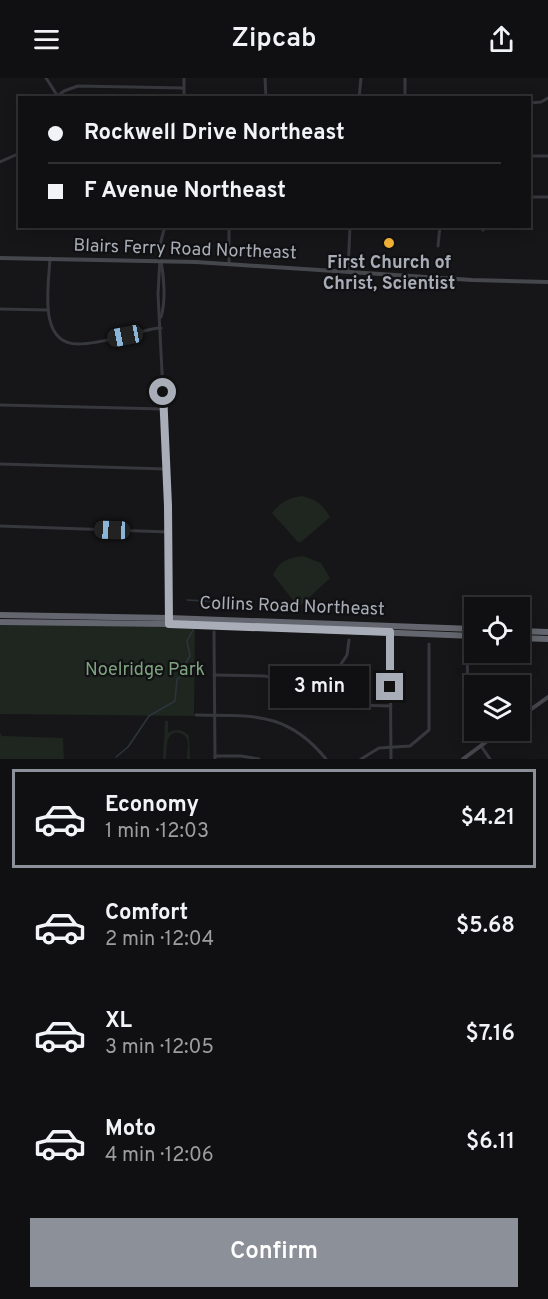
<!DOCTYPE html>
<meta charset="utf-8">
<style>
body{margin:0;font-family:Overpass,sans-serif;background:#1e1e20;color:#f1f3f6;height:100vh;display:flex;flex-direction:column;font-size:22px;white-space:nowrap}
*{box-sizing:border-box;margin:0}
p{font-size:20px;color:#9c9d9f}
.icon{flex:none;width:33px;height:33px;fill:none;stroke:currentColor;stroke-width:2;stroke-linecap:round;stroke-linejoin:round}
.map{position:relative;height:681px;overflow:hidden}
.sheet{display:flex;flex-direction:column;background:#101012;flex:1}
.sheet>*{flex:none}
.top-card{position:absolute;left:18px;top:18px;width:513px;height:132px;border-radius:0px;box-shadow:0 3px 15px #0003,0 0 0 2px #303032;display:grid;align-content:center;height:132px;padding:0 30px;background:#101012}
.fabs{position:absolute;left:464px;top:519px;display:grid;gap:12px}
.fabs a{display:grid;place-items:center;width:66px;height:66px;border-radius:0px;background:#101012;box-shadow:0 3px 15px #0003,0 0 0 2px #303032;font-size:30px}
.end{position:absolute;width:27px;height:27px;margin:-14px;border:8px solid #a8adb8;background:#111;box-shadow:0 0 0 3px #111}
.from{border-radius:50%}
.bubble{position:absolute;height:42px;border-radius:0px;background:#101012;box-shadow:0 3px 15px #0003,0 0 0 2px #303032;font-size:20px;font-weight:600;line-height:42px;text-align:center}
.car{position:absolute;width:18px;height:36px;margin:-18px -9px;border-radius:8px;box-shadow:0 0 4px 2px #0007;background:linear-gradient(#222 24%,#8ab4d8 0 40%,#222 0 76%,#8ab4d8 0 86%,#222 0)}
.top-card b{display:flex;align-items:center;gap:21px;height:57px;font-size:22px}
.top-card b+b{border-top:2px solid #303032}
.top-card i{width:15px;height:15px;background:#f1f3f6}
ul{padding:10px 0 0;list-style:none}
li{display:flex;align-items:center;gap:18px;height:99px;margin:0 12px 9px;padding:0 18px;border:3px solid transparent;border-radius:0px}
li div{flex:1}
li b{display:block;font-size:22px}
li em{font-style:normal;font-weight:600}
li.current{border-color:#8c9099}
li>.icon{width:54px;height:54px;stroke-width:1.5}
.cta{display:flex;gap:12px;margin-top:auto;padding:12px 30px}
.cta a{flex:1;height:69px;border-radius:0px;background:#8c9099;color:#fff;font-size:24px;font-weight:600;line-height:69px;text-align:center}
header{display:flex;justify-content:space-between;align-items:center;height:78px;padding:0 30px;background:#101012;font-size:27px;font-weight:600}
.map>svg:first-child{display:block}
.green{fill:#1e261f}
.lines{fill:none;stroke-linecap:round;stroke-linejoin:round}
.stream{stroke:#2c353c;stroke-width:1.5}
.street{stroke:#37383d;stroke-width:3}
.secondary{stroke:#45474d;stroke-width:4}
.highway{stroke:#63666e;stroke-width:6}
.route{stroke:#a8adb8;stroke-width:8}
.poi-dot{fill:#f2b134;stroke:#111113;stroke-width:2}
.labels{text-anchor:middle;dominant-baseline:central;stroke-width:4.5;stroke-linejoin:round;paint-order:stroke}
.street-label{font-size:18px;fill:#a8adb8;stroke:#111113}
.poi-label{font-size:18px;font-weight:bold;fill:#a8adb8;stroke:#111113}
.park-label{font-size:18px;fill:#7fa381;stroke:#111113}
</style>
<header><svg class="icon" aria-label="menu" viewBox="0 0 24 24"><path d="M4 6h16M4 12h16M4 18h16"/></svg>Zipcab<svg class="icon" aria-label="share" viewBox="0 0 24 24"><path d="M12 15V3M7 8l5-5 5 5M5 13v7h14v-7"/></svg></header>
<div class="map">
<svg width="548" height="681" viewBox="0 0 548 681">
<rect width="100%" height="100%" fill="#161618"/>
<g class="green">
<path d="M302,418c15,4 20,8 28,21l-29,25h-3l-26,-29c9,-11 16,-15 30,-17z"/>
<path d="M303,478l18,7 9,15 -29,27h-4l-24,-30c6,-14 15,-17 30,-19z"/>
<polygon points="0,544 195,547 194,638 0,636"/>
<path d="M165,643h3v12c7,-5 15,-4 21,3l1,23h-3c0,-6 2,-14 0,-20 -1,-3 -4,-5 -7,-6 -15,-4 -13,17 -14,26h-3z"/>
<polygon points="0,655 2,658 63,660 64,681 0,681"/>
</g>
<g class="lines">
<g class="stream">
<polyline points="187,522 244,525 250,521"/>
<polyline points="116,679 128,669 149,638 175,623 177,601 185,595 185,586 190,578 187,563 193,552"/>
</g>
<g class="street">
<polyline points="46,0 57,17"/>
<polyline points="265,0 266,20"/>
<polyline points="55,20 64,13 78,8 184,10"/>
<polyline points="184,20 184,0"/>
<polyline points="359,20 361,0"/>
<polyline points="405,20 405,0"/>
<polyline points="530,25 541,24 548,20"/>
<polyline points="530,78 548,78"/>
<polyline points="0,84 20,75"/>
<polyline points="530,119 548,119"/>
<polyline points="165,148 161,163 158,216 168,411 169,539"/>
<polyline points="483,148 483,152"/>
<polyline points="438,168 440,148"/>
<path d="M50,180c-1,26 -13,86 28,86 17,0 35,-5 51,-9 11,-2 20,-7 32,-7"/>
<path d="M161,183c3,16 5,40 0,56"/>
<polyline points="229,186 229,148"/>
<polyline points="348,193 350,148"/>
<polyline points="0,231 48,232"/>
<polyline points="0,327 164,331"/>
<polyline points="0,386 166,391"/>
<polyline points="0,448 169,454"/>
<polyline points="214,554 215,681"/>
<polyline points="390,554 391,681"/>
<polyline points="467,566 468,628 474,647"/>
<polyline points="214,597 265,598 292,606 320,618 352,627 391,628"/>
<polyline points="320,618 347,577 349,562"/>
<path d="M196,637c56,1 91,-4 130,44"/>
<polyline points="476,652 483,667"/>
<polyline points="481,668 490,681"/>
<polyline points="215,678 241,678 259,681"/>
<polyline points="361,681 379,670 410,668 429,652 429,566"/>
</g>
<g class="secondary">
<polyline points="0,180 196,184 472,202 548,204"/>
<polyline points="519,640 548,619"/>
<polyline points="463,681 502,652"/>
</g>
<g class="highway">
<polyline points="0,537 169,540 474,551"/>
<polyline points="0,544 169,546 474,558"/>
<polyline points="519,553 548,554"/>
<polyline points="519,560 548,561"/>
</g>
</g>
<g class="lines">
<polyline class="route" points="163,314 168,428 169,546 390,554 390,609"/>
</g>
<circle class="poi-dot" cx="389" cy="165" r="6"/>
<g class="labels">
<g class="street-label">
<text transform="translate(185 172) rotate(2)">Blairs Ferry Road Northeast</text>
<text transform="translate(292 529) rotate(2)">Collins Road Northeast</text>
</g>
<g class="poi-label">
<text x="389" y="185">First Church of<tspan x="389" dy="21">Christ, Scientist</tspan></text>
</g>
<g class="park-label">
<text x="145" y="592">Noelridge Park</text>
</g>
</g>
</svg>
<div class="fabs">
<a><svg class="icon" aria-label="locate" viewBox="0 0 24 24"><circle cx="12" cy="12" r="6"/><path d="M12 2v4M12 18v4M2 12h4M18 12h4"/></svg></a>
<a><svg class="icon" aria-label="layers" viewBox="0 0 24 24"><path d="M12 4l9 5-9 5-9-5zM3 14l9 5 9-5"/></svg></a>
</div>
<i class="end from" style="left:163px;top:314px"></i>
<i class="end" style="left:390px;top:609px"></i>
<div class="bubble" style="left:270px;top:588px;width:99px">3 min</div>
<i class="car" style="left:125px;top:258px;rotate:259deg"></i>
<i class="car" style="left:112px;top:452px;rotate:272deg"></i>
<div class="top-card">
<b><i class="from"></i>Rockwell Drive Northeast</b>
<b><i></i>F Avenue Northeast</b>
</div>
</div>
<section class="sheet">
<ul>
<li class="current"><svg class="icon" aria-label="car" viewBox="0 0 24 24"><path d="M5 17H2v-5l4-1 3-4h7l3 4 3 1v5h-3M9 17h6M6 11h13"/><circle cx="7" cy="17" r="2"/><circle cx="17" cy="17" r="2"/></svg><div><b>Economy</b><p>1 min · 12:03</p></div><em>$4.21</em></li>
<li><svg class="icon" aria-label="car" viewBox="0 0 24 24"><path d="M5 17H2v-5l4-1 3-4h7l3 4 3 1v5h-3M9 17h6M6 11h13"/><circle cx="7" cy="17" r="2"/><circle cx="17" cy="17" r="2"/></svg><div><b>Comfort</b><p>2 min · 12:04</p></div><em>$5.68</em></li>
<li><svg class="icon" aria-label="car" viewBox="0 0 24 24"><path d="M5 17H2v-5l4-1 3-4h7l3 4 3 1v5h-3M9 17h6M6 11h13"/><circle cx="7" cy="17" r="2"/><circle cx="17" cy="17" r="2"/></svg><div><b>XL</b><p>3 min · 12:05</p></div><em>$7.16</em></li>
<li><svg class="icon" aria-label="car" viewBox="0 0 24 24"><path d="M5 17H2v-5l4-1 3-4h7l3 4 3 1v5h-3M9 17h6M6 11h13"/><circle cx="7" cy="17" r="2"/><circle cx="17" cy="17" r="2"/></svg><div><b>Moto</b><p>4 min · 12:06</p></div><em>$6.11</em></li>
</ul>
<div class="cta"><a>Confirm</a></div>
</section>
